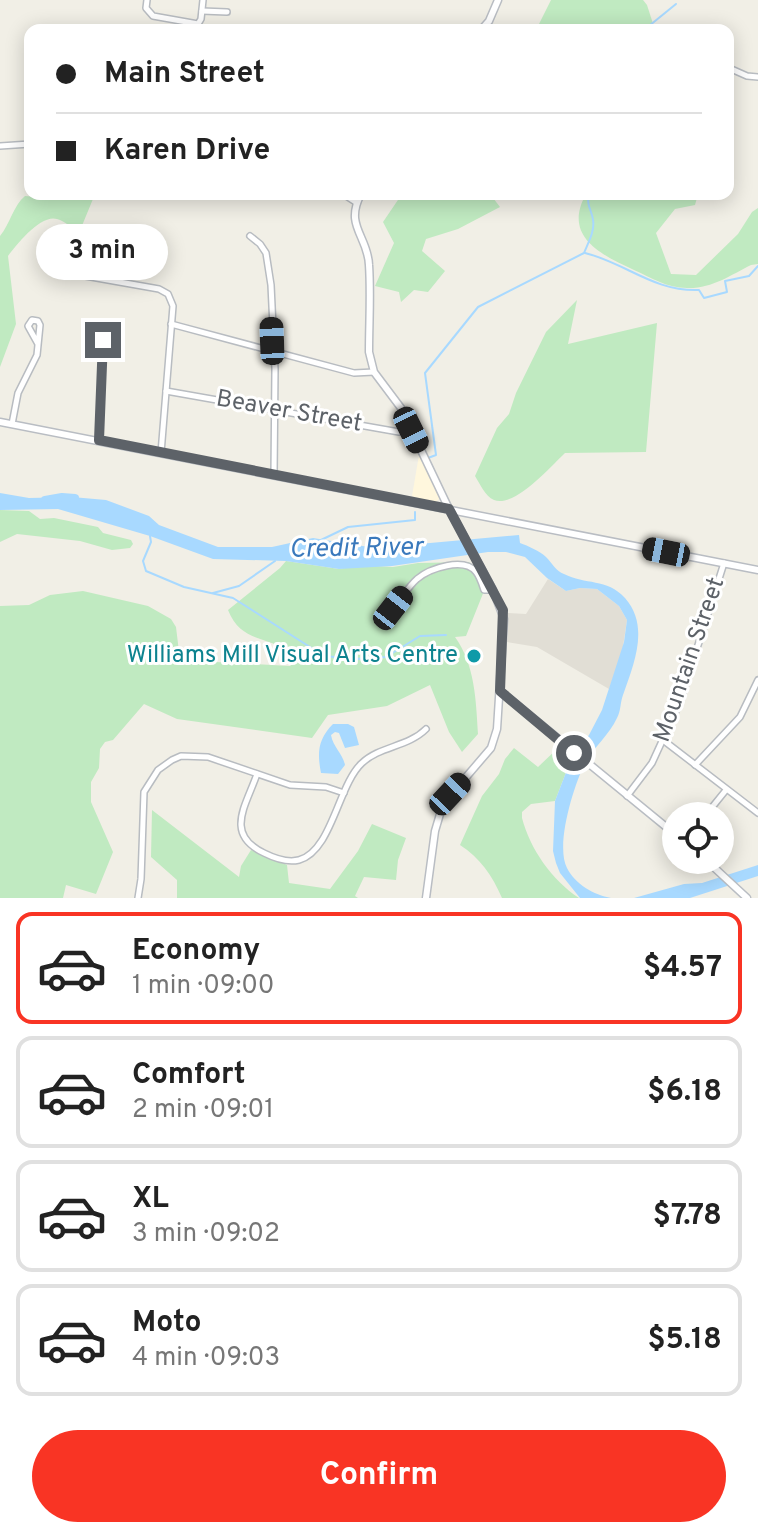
<!DOCTYPE html>
<meta charset="utf-8">
<style>
body{margin:0;font-family:Overpass,sans-serif;background:#f6f6f6;color:#222;height:100vh;display:flex;flex-direction:column;font-size:30px;white-space:nowrap}
*{box-sizing:border-box;margin:0}
p{font-size:26px;color:#767676}
.icon{flex:none;width:44px;height:44px;fill:none;stroke:currentColor;stroke-width:2;stroke-linecap:round;stroke-linejoin:round}
.map{position:relative;height:898px;overflow:hidden}
.drawer{display:flex;flex-direction:column;background:#fff;flex:1}
.drawer>*{flex:none}
.hud{position:absolute;left:24px;top:24px;width:710px;height:176px;border-radius:16px;box-shadow:0 4px 20px #0003;display:grid;align-content:center;height:176px;padding:0 32px;background:#fff}
.buttons{position:absolute;left:662px;top:802px;display:grid;gap:16px}
.buttons a{display:grid;place-items:center;width:72px;height:72px;border-radius:50%;background:#fff;box-shadow:0 4px 20px #0003;font-size:40px}
.end{position:absolute;width:36px;height:36px;margin:-18px;border:10px solid #5d6268;background:#fff;box-shadow:0 0 0 4px #fff}
.from{border-radius:50%}
.bubble{position:absolute;height:56px;border-radius:28px;background:#fff;box-shadow:0 4px 20px #0003;font-size:26px;font-weight:700;line-height:56px;text-align:center}
.car{position:absolute;width:24px;height:48px;margin:-24px -12px;border-radius:10px;box-shadow:0 0 6px 2px #0007;background:linear-gradient(#222 24%,#8ab4d8 0 40%,#222 0 76%,#8ab4d8 0 86%,#222 0)}
.hud b{display:flex;align-items:center;gap:28px;height:76px;font-size:30px}
.hud b+b{border-top:2px solid #e0e0e0}
.hud i{width:20px;height:20px;background:#222}
ul{padding:14px 0 0;list-style:none}
li{display:flex;align-items:center;gap:24px;height:112px;margin:0 16px 12px;padding:0 16px;border:4px solid #e0e0e0;border-radius:16px}
li div{flex:1}
li b{display:block;font-size:30px}
li em{font-style:normal;font-weight:700}
li.selected{border-color:#f93424}
li>.icon{width:72px;height:72px;stroke-width:1.5}
.cta{display:flex;gap:16px;margin-top:auto;padding:16px 32px}
.cta a{flex:1;height:92px;border-radius:48px;background:#f93424;color:#fff;font-size:32px;font-weight:700;line-height:92px;text-align:center}
.map>svg:first-child{display:block}
.commercial{fill:#fff7dd}
.education{fill:#e1ded5}
.green{fill:#c0eac1}
.water{fill:#a8d9ff}
.lines{fill:none;stroke-linecap:round;stroke-linejoin:round}
.stream{stroke:#a8d9ff;stroke-width:2}
.river{stroke:#a8d9ff;stroke-width:8}
.street-casing{stroke:#b8bcc1;stroke-width:8}
.secondary-casing{stroke:#b9bdc3;stroke-width:9}
.street{stroke:#fff;stroke-width:5}
.secondary{stroke:#fff;stroke-width:6}
.route{stroke:#5d6268;stroke-width:10}
.culture-dot{fill:#0f9aa8;stroke:#fff;stroke-width:3}
.labels{text-anchor:middle;dominant-baseline:central;stroke-width:6;stroke-linejoin:round;paint-order:stroke}
.street-label{font-size:24px;fill:#5d6268;stroke:#fff}
.culture-label{font-size:24px;fill:#0d838f;stroke:#fff;text-anchor:end}
.water-label{font-size:26px;font-style:italic;fill:#3a79bc;stroke:#fff}
</style>
<div class="map">
<svg width="758" height="898" viewBox="0 0 758 898">
<rect width="100%" height="100%" fill="#f1efe6"/>
<polygon class="commercial" points="419,455 440,498 435,503 412,496"/>
<polygon class="education" points="548,579 566,591 580,588 597,589 619,606 627,620 622,653 609,689 537,647 507,642 508,613 526,614"/>
<g class="green">
<polygon points="551,0 643,0 647,5 655,30 536,30"/>
<path d="M69,194h26l-16,39c-6,-4 -14,-12 -22,-14 -16,-5 -40,25 -49,37l8,68 -16,43v-131c10,-12 13,-30 25,-40l35,3z"/>
<polygon points="402,194 490,194 500,207 458,229 426,239 422,251 445,271 428,292 414,290 401,302 399,292 375,286 394,243 383,222"/>
<path d="M586,194h112l-3,11 -20,4 -19,24 15,41 25,1 42,-41 14,-22 6,-4v56l-7,1c-20,10 -40,24 -64,23 -20,0 -35,-10 -53,-18 -32,-15 -72,-33 -48,-76z"/>
<path d="M577,300l-9,44 89,-21 -11,129 -81,1c-14,13 -50,55 -71,47 -9,-4 -14,-16 -19,-24l22,-48 12,-14 7,-21 30,-61z"/>
<polygon points="0,510 29,511 40,519 54,518 98,527 103,533 131,540 133,544 130,548 112,550 80,541 17,534 0,542"/>
<path d="M286,561l53,8 20,-4 34,2 25,-4 51,-1 17,24 -20,50 -11,1c20,28 21,63 23,97l-16,18 -13,-20 -19,-47 -43,21 -59,9 -16,23 -135,-19 -33,-15 -31,36 -8,2 -5,7 -1,19 -8,14v20l22,50 -17,42 -30,-9 -3,13h-63v-292l29,-1 21,-10 33,-4 65,15 23,13 5,8 4,33 110,6 7,-6c-20,-27 -54,-12 -69,-50l52,-42z"/>
<path d="M559,747l13,10 -17,44 -24,3 -9,8v6c8,31 30,62 57,80h-77c-10,-23 -22,-40 -42,-53l22,-49 17,-22 6,-15 9,-11 24,19z"/>
<polygon points="152,810 239,877 241,866 251,850 287,865 289,883 330,889 358,851 372,824 406,838 398,860 396,880 364,877 355,896 358,898 177,898 177,880 151,857"/>
</g>
<g class="water">
<path d="M0,493l29,5 43,-1 34,3 43,16 10,9 59,22h54l41,-9 62,10 144,-13 1,8c8,3 20,8 26,14 6,6 10,14 18,17 21,11 43,4 61,24 25,28 9,66 -2,97 -3,8 -2,16 -6,23 -8,17 -23,29 -32,45 -11,22 -30,82 -18,105 8,16 27,27 44,30h-31l-20,-25 -4,-10 -3,-12 2,-50 17,-44 17,-22 13,-25 22,-68 3,-22 -8,-14 -22,-17 -17,-1 -14,3 -19,-13 -22,-21 -19,-5h-18l-96,14 -53,3 -53,-8 -73,-2 -63,-23 -92,-27 -58,1z"/>
<path d="M333,724h15l6,3 5,18 -14,3 -6,-15 -4,-1 -4,3c2,12 12,19 14,30l-7,9 -17,-1c-4,-20 -3,-34 12,-49z"/>
<polygon points="758,865 758,876 690,898 634,898 684,884 702,883"/>
</g>
<g class="lines">
<g class="stream">
<polyline points="644,30 676,4"/>
<path d="M585,253c41,10 69,39 114,37l5,8 23,-6 -2,-11 24,-5 9,-10"/>
<path d="M428,458l8,-3 -11,-82 53,-66 106,-54c4,-10 11,-22 9,-33 -1,-10 -7,-14 -4,-26"/>
<polyline points="150,536 151,542 143,561 146,571 184,587 233,598 324,656 355,659 386,657 420,636 446,635"/>
<polyline points="321,540 348,527 415,520 415,512"/>
<polyline points="213,593 239,586 275,561"/>
</g>
<polyline class="river" points="45,500 62,497 75,498"/>
<g class="street-casing">
<g id="street">
<polyline points="147,0 146,8 153,16 198,24 201,19 203,0"/>
<polyline points="202,11 227,12"/>
<polyline points="729,68 747,76 758,77"/>
<polyline points="0,146 30,144"/>
<polyline points="161,194 161,195"/>
<polyline points="343,194 357,203"/>
<polyline points="250,236 260,244 266,253 271,285 275,369 274,475"/>
<polyline points="76,274 56,256 50,258 49,263 57,271 159,289 168,294 173,306 161,453"/>
<polyline points="171,324 354,373 374,372"/>
<polyline points="166,391 399,432 411,430"/>
<polyline points="12,424 18,393 37,355 40,325 38,321 32,320 28,326 38,344"/>
<polyline points="99,440 103,340"/>
<path d="M393,608c8,-9 15,-21 24,-29 13,-11 47,-22 59,-7 4,5 6,12 8,18h9"/>
<polyline points="663,740 758,813"/>
<polyline points="695,765 740,717 758,680"/>
<path d="M257,774c-11,32 -33,60 7,79 10,5 23,10 35,7 33,-9 39,-75 63,-97 18,-17 46,-16 64,-34"/>
<polyline points="627,796 652,763 680,702 724,563"/>
<polyline points="705,816 726,790"/>
<polyline points="138,898 141,879 144,792 158,770 172,760 181,756 208,757 290,785 326,787 344,793"/>
</g>
</g>
<g class="secondary-casing">
<g id="secondary">
<polyline points="481,30 489,21 498,0"/>
<path d="M361,194c-17,32 7,42 8,71 2,29 0,58 0,87l5,20 27,36 48,101 44,81 11,29 -7,110 -6,19 -48,56 -8,27 -9,67"/>
<polyline points="0,422 758,570"/>
<polyline points="500,691 676,835"/>
<polyline points="706,860 747,898"/>
</g>
</g>
<use href="#street" class="street"/>
<use href="#secondary" class="secondary"/>
</g>
<g class="lines">
<polyline class="route" points="103,340 99,440 449,509 503,610 500,691 574,753"/>
</g>
<circle class="culture-dot" cx="474" cy="656" r="8"/>
<g class="labels">
<g class="street-label">
<text transform="translate(289 412) rotate(10)">Beaver Street</text>
<text transform="translate(690 660) rotate(-71)">Mountain Street</text>
</g>
<g class="culture-label">
<text x="458" y="656">Williams Mill Visual Arts Centre</text>
</g>
<g class="water-label">
<text transform="translate(356 549) rotate(-1)">Credit River</text>
</g>
</g>
</svg>
<div class="buttons">
<a><svg class="icon" aria-label="locate" viewBox="0 0 24 24"><circle cx="12" cy="12" r="6"/><path d="M12 2v4M12 18v4M2 12h4M18 12h4"/></svg></a>
</div>
<i class="end from" style="left:574px;top:753px"></i>
<i class="end" style="left:103px;top:340px"></i>
<div class="bubble" style="left:36px;top:224px;width:132px">3 min</div>
<i class="car" style="left:272px;top:341px;rotate:358deg"></i>
<i class="car" style="left:411px;top:430px;rotate:154deg"></i>
<i class="car" style="left:666px;top:552px;rotate:281deg"></i>
<i class="car" style="left:393px;top:608px;rotate:38deg"></i>
<i class="car" style="left:450px;top:794px;rotate:43deg"></i>
<div class="hud">
<b><i class="from"></i>Main Street</b>
<b><i></i>Karen Drive</b>
</div>
</div>
<section class="drawer">
<ul>
<li class="selected"><svg class="icon" aria-label="car" viewBox="0 0 24 24"><path d="M5 17H2v-5l4-1 3-4h7l3 4 3 1v5h-3M9 17h6M6 11h13"/><circle cx="7" cy="17" r="2"/><circle cx="17" cy="17" r="2"/></svg><div><b>Economy</b><p>1 min · 09:00</p></div><em>$4.57</em></li>
<li><svg class="icon" aria-label="car" viewBox="0 0 24 24"><path d="M5 17H2v-5l4-1 3-4h7l3 4 3 1v5h-3M9 17h6M6 11h13"/><circle cx="7" cy="17" r="2"/><circle cx="17" cy="17" r="2"/></svg><div><b>Comfort</b><p>2 min · 09:01</p></div><em>$6.18</em></li>
<li><svg class="icon" aria-label="car" viewBox="0 0 24 24"><path d="M5 17H2v-5l4-1 3-4h7l3 4 3 1v5h-3M9 17h6M6 11h13"/><circle cx="7" cy="17" r="2"/><circle cx="17" cy="17" r="2"/></svg><div><b>XL</b><p>3 min · 09:02</p></div><em>$7.78</em></li>
<li><svg class="icon" aria-label="car" viewBox="0 0 24 24"><path d="M5 17H2v-5l4-1 3-4h7l3 4 3 1v5h-3M9 17h6M6 11h13"/><circle cx="7" cy="17" r="2"/><circle cx="17" cy="17" r="2"/></svg><div><b>Moto</b><p>4 min · 09:03</p></div><em>$5.18</em></li>
</ul>
<div class="cta"><a>Confirm</a></div>
</section>
